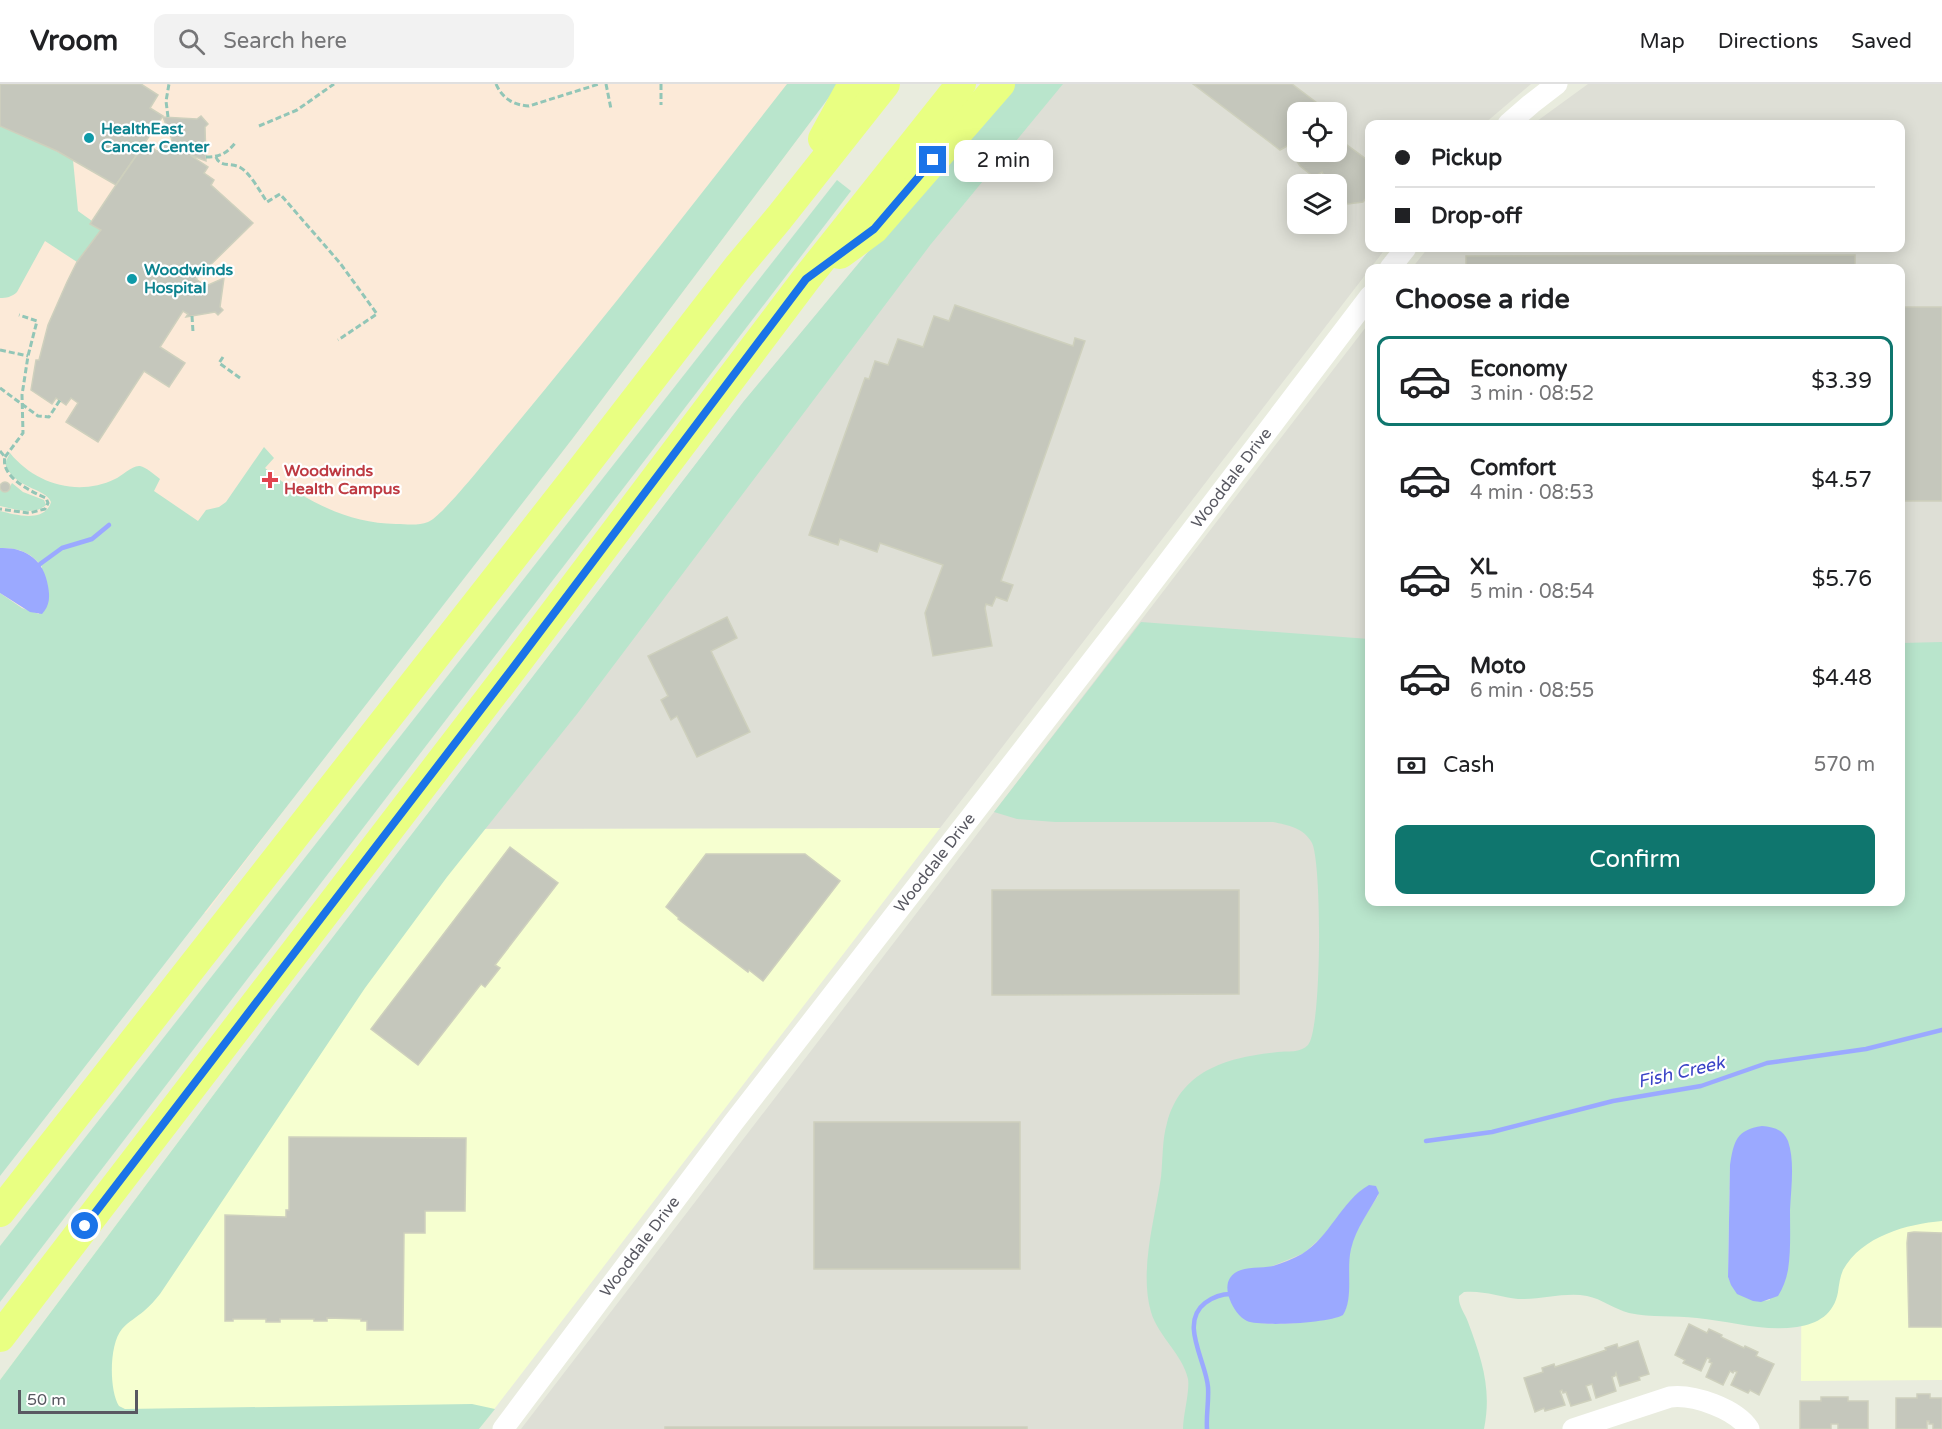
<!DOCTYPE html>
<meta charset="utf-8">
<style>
body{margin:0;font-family:"Varela Round",sans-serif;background:#f2f2f2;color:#202124;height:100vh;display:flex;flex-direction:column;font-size:22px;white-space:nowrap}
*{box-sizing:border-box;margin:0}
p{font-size:20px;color:#757577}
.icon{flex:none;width:33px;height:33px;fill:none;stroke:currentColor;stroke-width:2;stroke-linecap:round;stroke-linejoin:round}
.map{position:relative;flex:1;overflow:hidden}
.drawer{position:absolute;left:1365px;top:180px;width:540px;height:642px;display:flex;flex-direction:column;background:#fff;border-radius:12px;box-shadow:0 3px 15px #0003}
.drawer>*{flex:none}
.top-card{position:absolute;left:1365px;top:36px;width:540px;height:132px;border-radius:12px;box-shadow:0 3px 15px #0003;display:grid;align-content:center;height:132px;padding:0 30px;background:#fff}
.buttons{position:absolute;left:1287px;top:18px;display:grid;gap:12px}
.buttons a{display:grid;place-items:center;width:60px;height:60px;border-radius:12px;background:#fff;box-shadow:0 3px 15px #0003;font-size:30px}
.scale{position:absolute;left:18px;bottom:15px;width:120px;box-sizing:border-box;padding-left:6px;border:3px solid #585861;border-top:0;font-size:16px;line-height:21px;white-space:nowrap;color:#585861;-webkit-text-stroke:4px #fff;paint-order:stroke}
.end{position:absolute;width:27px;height:27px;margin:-14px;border:8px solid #1a73e8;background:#fff;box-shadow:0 0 0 3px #fff}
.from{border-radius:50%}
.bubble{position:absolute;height:42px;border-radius:12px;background:#fff;box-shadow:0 3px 15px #0003;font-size:20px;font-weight:600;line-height:42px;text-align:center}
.top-card b{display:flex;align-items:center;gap:21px;height:57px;font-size:22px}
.top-card b+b{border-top:2px solid #e0e0e0}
.top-card i{width:15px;height:15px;background:#202124}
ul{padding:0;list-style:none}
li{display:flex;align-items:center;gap:18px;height:90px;margin:0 12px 9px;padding:0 18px;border:3px solid transparent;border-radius:12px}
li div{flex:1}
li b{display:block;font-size:22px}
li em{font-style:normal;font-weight:600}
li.on{border-color:#0f766e}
li>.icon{width:54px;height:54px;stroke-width:1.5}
h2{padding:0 30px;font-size:27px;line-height:72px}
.pay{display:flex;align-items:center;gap:15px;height:66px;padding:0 30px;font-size:22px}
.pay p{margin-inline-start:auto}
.button{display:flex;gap:12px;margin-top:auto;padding:12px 30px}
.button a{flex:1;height:69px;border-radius:12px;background:#0f766e;color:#fff;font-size:24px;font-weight:600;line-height:69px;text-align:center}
header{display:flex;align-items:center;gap:36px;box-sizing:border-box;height:84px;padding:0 30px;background:#fff;border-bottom:2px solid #e0e0e0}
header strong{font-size:28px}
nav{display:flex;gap:33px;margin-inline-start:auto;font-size:21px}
.search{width:420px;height:54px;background:#f2f2f2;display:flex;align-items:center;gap:15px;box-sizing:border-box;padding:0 21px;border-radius:12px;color:#757577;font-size:22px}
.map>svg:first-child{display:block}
.commercial{fill:#f6ffd0}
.industrial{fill:#dedfd6;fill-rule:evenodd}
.medical{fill:#fcead8}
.green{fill:#b9e5cc;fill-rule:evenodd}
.water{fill:#9ba9ff}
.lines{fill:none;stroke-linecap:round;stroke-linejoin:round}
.stream{stroke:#9ba9ff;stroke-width:4.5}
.building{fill:#c5c7bc;stroke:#ced0bd;stroke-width:1.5}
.path{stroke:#92c6b7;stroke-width:3;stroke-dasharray:6 3;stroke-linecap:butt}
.minor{stroke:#fff;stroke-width:21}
.highway{stroke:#e9ff82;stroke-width:30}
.route{stroke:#1a73e8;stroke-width:8}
.culture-dot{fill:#0f9aa8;stroke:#fff;stroke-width:2}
.health-dot{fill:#e0444e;stroke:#fff;stroke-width:2}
.labels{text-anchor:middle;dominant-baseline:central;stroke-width:4.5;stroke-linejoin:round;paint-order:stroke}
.culture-label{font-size:16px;font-weight:bold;fill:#0d838f;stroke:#fff;text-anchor:start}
.health-label{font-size:16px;font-weight:bold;fill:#be3a42;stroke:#fff;text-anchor:start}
.street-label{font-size:16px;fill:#585861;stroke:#fff}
.water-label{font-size:18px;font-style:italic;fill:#3a43c6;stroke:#fff}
</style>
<header>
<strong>Vroom</strong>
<div class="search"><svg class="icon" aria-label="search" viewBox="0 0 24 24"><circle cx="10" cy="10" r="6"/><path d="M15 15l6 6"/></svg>Search here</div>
<nav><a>Map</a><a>Directions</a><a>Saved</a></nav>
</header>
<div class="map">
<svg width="1942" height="1345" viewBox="0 0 1942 1345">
<rect width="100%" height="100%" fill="#e9ecde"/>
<g class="commercial">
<polygon points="940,744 479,1345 0,1345 0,1296 280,922 417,745"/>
<polygon points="1802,1106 1942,1106 1942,1296 1801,1297"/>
</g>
<g class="industrial">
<path d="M1014,0h517l-47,40h-114v124h16l-446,580 -523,1 327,-428 144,-173zM1298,28h38v40h-38zM1298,100h38v40h-38z"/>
<polygon points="1588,0 1942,0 1942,1106 1428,1106 1428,1345 521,1345 1369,239 1370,818 1900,818 1900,184 1412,184 1428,164 1900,164 1900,40 1533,40"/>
</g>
<polygon class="medical" points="0,0 803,0 818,28 573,354 348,642 206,829 0,826"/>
<g class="green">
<path d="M787,0h52l-266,354 -573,738v-583l22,15 17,6 3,-47c-10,-14 -24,-20 -42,-19v-37c16,4 45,12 51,-9 -5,-14 -39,-14 -46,-39l5,-10c25,31 68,44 105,26 7,-3 17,-14 25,-13 6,1 15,9 20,13l-6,12 44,30 8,-11 13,-3 7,-5 38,-55 10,11 -9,10c38,32 81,55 131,56 10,0 22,2 32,-2 14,-5 63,-68 76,-83 97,-116 190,-236 283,-355z"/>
<path d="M1014,0h49l-132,160 -354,470 -130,163 -82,111 -205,306c-5,6 -10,12 -16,17 -7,6 -16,11 -22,18 -13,15 -13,61 -3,77l6,3 347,-5 23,5 -16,20h-479v-49l280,-374 464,-605 144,-173z"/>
<path d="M0,42l41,17 32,17 5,51 14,10 -2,3 11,6 -24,32 -32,-21 -28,51c-5,5 -11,6 -17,6z"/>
<polygon points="837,96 851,107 0,1218 0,1162"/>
<path d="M12,399l11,9 21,8 2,5c-12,11 -32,4 -46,1v-16l7,2z"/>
<path d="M1141,538l228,17 1,263h530l1,-259 41,-1v579c-35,3 -80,15 -99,49 -3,7 -4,14 -5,22 -4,22 -20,32 -41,35 -34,5 -67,-6 -100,-9 -23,-3 -45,0 -68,-5 -15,-4 -27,-14 -42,-17 -22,-4 -46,4 -69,3 -17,-2 -36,-9 -54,-7l-5,4c-1,10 6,17 9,26 14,38 24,67 16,107h-301c0,-14 7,-38 5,-50 -5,-24 -30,-43 -37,-67 -12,-42 4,-93 10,-135 2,-18 1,-37 6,-54 14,-54 62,-66 111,-71 9,-1 23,1 30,-7 14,-16 14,-182 4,-202 -8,-15 -24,-18 -39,-21h-218l-38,-3 -23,-7zM1730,1081l40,135c-16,3 -36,-6 -42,-23zM1376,1102l2,10c-13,20 -27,39 -29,63 -2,18 3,40 -6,56 -29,6 -68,14 -96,5l-4,-50 27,-3 34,-14 21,-19 37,-44z"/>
</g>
<g class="water">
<path d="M0,464c26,-1 44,12 48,38 2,11 2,19 -6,28l-12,-2 -30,-19z"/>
<path d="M1762,1042c11,1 21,3 26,15 7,20 3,48 2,69 0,20 1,41 -2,60 -2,10 -5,18 -10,26l-17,6 -8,-1 -16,-7 -6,-9 -3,-8 2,-112c4,-24 6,-35 32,-39z"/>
<path d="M1369,1101l7,1 3,7c-10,19 -23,35 -28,56 -5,21 3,48 -8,66 -14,8 -81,12 -96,6 -8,-4 -14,-13 -17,-21 -3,-7 -4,-16 0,-22 8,-13 30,-9 43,-12 10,-3 20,-7 29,-12 28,-17 39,-53 67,-69z"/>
</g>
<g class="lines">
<g class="stream">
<polyline points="40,480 62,464 92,455 109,441"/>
<polyline points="1426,1057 1492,1048 1613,1017 1701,1002 1767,979 1866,965 1942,946"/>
<path d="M1207,1345c-1,-14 2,-28 1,-42 -2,-26 -29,-64 -3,-84 8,-6 17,-9 26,-9"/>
</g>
</g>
<g class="building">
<polygon points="0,0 141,0 158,11 150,24 163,32 116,101 57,67 0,42"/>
<polygon points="1193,0 1292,0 1325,25 1326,28 1298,28 1298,68 1336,68 1336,53 1370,78 1370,109 1363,118 1348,120 1336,110 1336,100 1329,100 1322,88 1314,93 1300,82 1287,62 1280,66"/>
<polygon points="201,32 208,40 205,43 206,77 190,71 208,83 204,89 214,96 211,101 253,139 196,195 206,202 224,194 220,223 223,226 218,231 215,228 186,233 188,230 183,227 160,263 185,279 169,303 144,287 98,358 66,338 78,319 71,314 66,321 56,314 52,320 31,306 36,276 39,276 48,241 67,198 77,178 101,146 90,140 116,101 145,59 157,67 160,66 158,64 172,56 163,33 197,35"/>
<polygon points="1855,171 1855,184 1466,184 1466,172"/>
<polygon points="955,221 1073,262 1075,254 1085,257 1001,497 1013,501 1007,517 996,513 992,522 986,520 985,524 992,562 933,572 925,529 943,481 880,459 877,468 840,455 838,461 809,451 865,294 869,295 875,277 888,281 898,255 923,263 934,232 949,237"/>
<rect x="1900" y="223" width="42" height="194"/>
<circle cx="5" cy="403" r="5"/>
<polygon points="727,533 737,554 711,567 750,648 697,673 677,632 671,636 661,616 668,612 648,572"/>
<polygon points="510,763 558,799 495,881 500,884 485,903 481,900 418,981 371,945"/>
<polygon points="706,770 805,770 840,797 763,897 749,886 748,888 678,835 679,834 666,823"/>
<polygon points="992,806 1239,806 1239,910 992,911"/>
<rect x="814" y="1038" width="206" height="147"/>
<polygon points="289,1053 466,1054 465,1127 425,1127 425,1149 404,1149 403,1246 367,1246 367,1237 361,1237 361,1235 327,1234 327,1237 314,1237 314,1235 280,1235 280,1238 266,1238 266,1235 233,1235 233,1237 225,1237 225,1131 286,1133 286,1126 289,1126"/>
<polygon points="1914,1148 1942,1149 1942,1243 1909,1243 1907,1159 1908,1149"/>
<polygon points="1689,1240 1707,1249 1709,1245 1722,1251 1721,1253 1744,1264 1745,1262 1758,1268 1756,1272 1774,1280 1759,1311 1750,1306 1748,1309 1731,1301 1737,1288 1734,1287 1733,1289 1730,1287 1723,1301 1706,1293 1712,1279 1709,1278 1710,1275 1707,1274 1701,1287 1683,1279 1685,1276 1675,1271"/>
<polygon points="1638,1257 1649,1290 1639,1293 1640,1296 1620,1302 1616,1289 1615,1292 1612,1293 1616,1307 1596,1314 1592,1300 1586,1302 1591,1316 1571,1322 1566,1308 1563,1309 1562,1306 1560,1307 1565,1321 1545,1327 1544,1324 1535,1328 1524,1294 1543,1288 1542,1284 1554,1280 1555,1283 1606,1266 1605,1264 1617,1260 1618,1264"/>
<polygon points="1917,1310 1930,1310 1930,1314 1942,1314 1942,1345 1933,1345 1933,1340 1929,1340 1929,1337 1927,1337 1927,1345 1896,1345 1896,1314 1917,1314"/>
<polygon points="1821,1313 1848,1313 1848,1317 1868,1317 1868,1345 1838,1345 1838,1340 1831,1340 1831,1345 1800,1345 1800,1317 1821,1317"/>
<rect x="665" y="1343" width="362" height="2"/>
</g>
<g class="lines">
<g class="path">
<path d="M496,0c6,14 17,21 33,22l70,-22"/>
<polyline points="606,0 611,25"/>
<polyline points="661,0 661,21"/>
<polyline points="168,33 166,17 169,0"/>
<polyline points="259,42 297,26 334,0"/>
<path d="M206,73c15,0 21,-4 30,-15"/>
<path d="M216,73c4,11 16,5 25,11 9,5 20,25 26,34l13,-8 60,69 37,51 -39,26"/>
<polyline points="192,232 193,248"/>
<polyline points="0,266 28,272"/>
<polyline points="223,273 219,279 240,294"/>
<polyline points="0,304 38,332 49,333 60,316"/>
<path d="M0,367l5,6c-5,20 27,35 41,41l2,5 -3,6 -16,4 -29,-4"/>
<polyline points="5,373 23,349 22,311 28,272 37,237 19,231"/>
</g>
<g class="minor">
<polyline points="1508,40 1531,20 1557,0"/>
<polyline points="1390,184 1406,164"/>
<path id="s1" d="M503,1345l230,-306 400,-515 237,-312"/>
<path d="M1573,1345l97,-32c24,-3 66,12 79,32"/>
</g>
<g class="highway">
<polyline points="823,55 853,0"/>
<polyline points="840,170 874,145 1000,0"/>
<polyline points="0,1128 575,394 738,183 779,134 885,0"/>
<polyline points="0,1253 512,585 806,195 961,0"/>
</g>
</g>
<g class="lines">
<polyline class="route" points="85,1142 512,585 806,195 874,145 933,76"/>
</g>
<g class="culture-dot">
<circle cx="89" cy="54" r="6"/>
<circle cx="132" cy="195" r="6"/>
</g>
<path class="health-dot" d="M267 387h6v6h6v6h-6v6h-6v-6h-6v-6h6z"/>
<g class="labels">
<g class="culture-label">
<text x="101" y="45">HealthEast<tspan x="101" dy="18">Cancer Center</tspan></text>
<text x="144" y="186">Woodwinds<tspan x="144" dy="18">Hospital</tspan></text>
</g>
<g class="health-label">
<text x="284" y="387">Woodwinds<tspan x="284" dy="18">Health Campus</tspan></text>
</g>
<g class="street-label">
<text stroke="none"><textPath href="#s1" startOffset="1198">Wooddale Drive</textPath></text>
<text stroke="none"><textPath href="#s1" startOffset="712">Wooddale Drive</textPath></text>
<text stroke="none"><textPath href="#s1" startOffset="228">Wooddale Drive</textPath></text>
</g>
<g class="water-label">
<text transform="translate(1681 988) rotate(-13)">Fish Creek</text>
</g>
</g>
</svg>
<div class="buttons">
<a><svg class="icon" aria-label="locate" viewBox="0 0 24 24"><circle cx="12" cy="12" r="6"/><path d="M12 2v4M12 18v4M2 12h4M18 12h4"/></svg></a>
<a><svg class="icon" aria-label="layers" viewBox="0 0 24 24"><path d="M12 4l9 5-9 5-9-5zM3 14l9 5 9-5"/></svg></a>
</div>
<div class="scale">50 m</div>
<i class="end from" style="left:85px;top:1142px"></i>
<i class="end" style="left:933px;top:76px"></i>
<div class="bubble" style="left:954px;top:56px;width:99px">2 min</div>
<div class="top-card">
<b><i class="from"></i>Pickup</b>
<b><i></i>Drop-off</b>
</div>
<section class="drawer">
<h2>Choose a ride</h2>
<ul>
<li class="on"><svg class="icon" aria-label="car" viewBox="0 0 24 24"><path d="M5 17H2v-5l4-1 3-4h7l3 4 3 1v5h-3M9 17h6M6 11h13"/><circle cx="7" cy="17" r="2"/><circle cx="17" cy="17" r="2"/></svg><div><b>Economy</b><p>3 min · 08:52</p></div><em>$3.39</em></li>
<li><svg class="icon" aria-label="car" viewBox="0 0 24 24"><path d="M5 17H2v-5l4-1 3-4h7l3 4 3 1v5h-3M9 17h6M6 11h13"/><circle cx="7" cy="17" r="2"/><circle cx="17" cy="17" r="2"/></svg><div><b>Comfort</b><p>4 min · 08:53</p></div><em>$4.57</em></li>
<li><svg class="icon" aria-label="car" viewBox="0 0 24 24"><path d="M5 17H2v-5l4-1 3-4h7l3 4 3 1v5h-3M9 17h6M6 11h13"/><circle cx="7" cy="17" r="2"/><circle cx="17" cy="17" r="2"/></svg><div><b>XL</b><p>5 min · 08:54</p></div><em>$5.76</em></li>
<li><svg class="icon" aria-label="car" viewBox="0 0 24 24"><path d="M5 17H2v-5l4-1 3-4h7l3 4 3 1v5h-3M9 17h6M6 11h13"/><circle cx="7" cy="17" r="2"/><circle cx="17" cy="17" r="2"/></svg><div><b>Moto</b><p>6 min · 08:55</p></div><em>$4.48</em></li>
</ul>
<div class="pay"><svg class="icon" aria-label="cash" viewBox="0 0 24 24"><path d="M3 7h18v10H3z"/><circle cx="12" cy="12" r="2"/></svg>Cash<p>570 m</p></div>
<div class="button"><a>Confirm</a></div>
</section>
</div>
